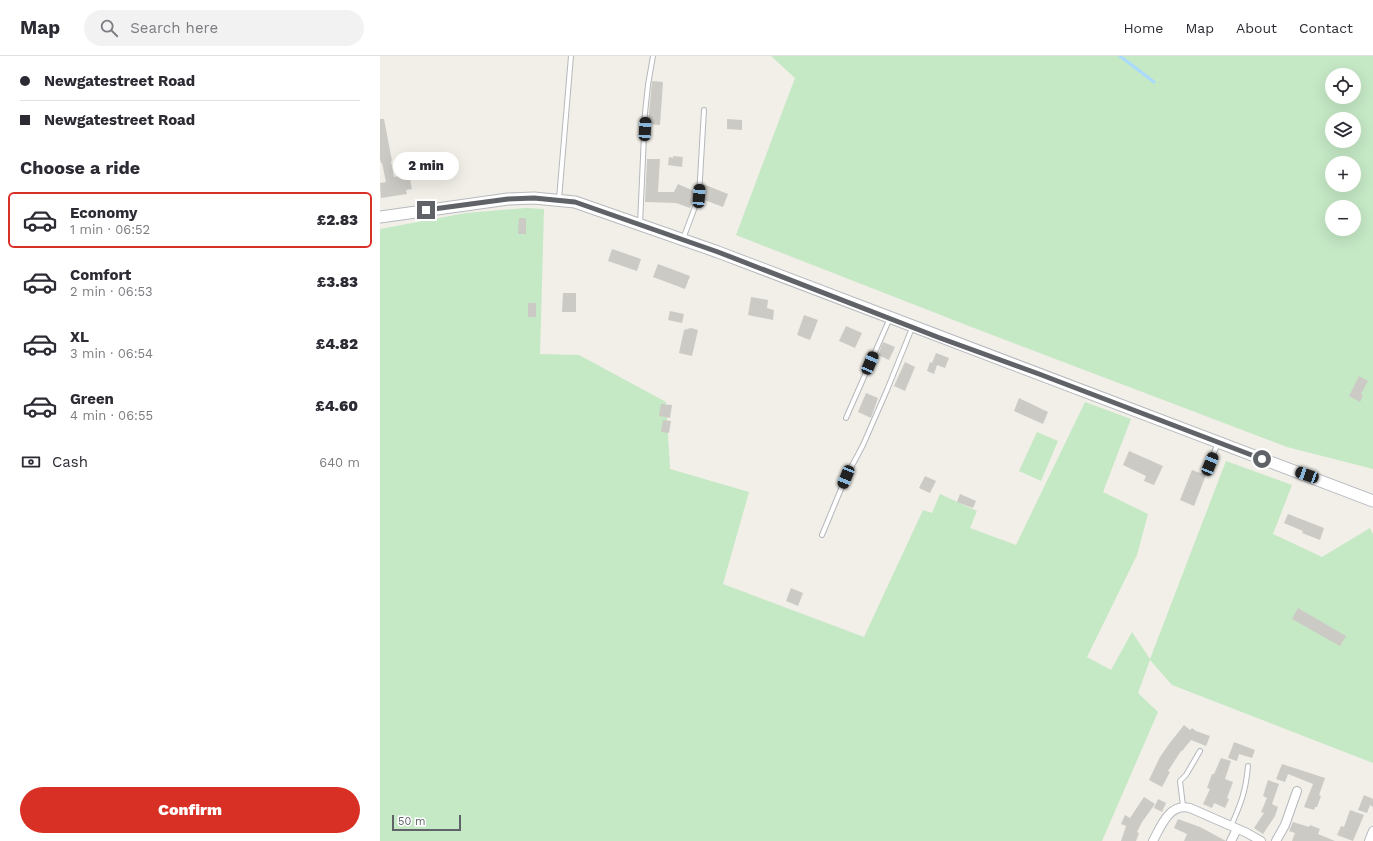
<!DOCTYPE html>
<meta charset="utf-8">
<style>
body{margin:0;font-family:"Work Sans",sans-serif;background:#f2f2f3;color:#2b2b33;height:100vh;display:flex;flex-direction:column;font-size:15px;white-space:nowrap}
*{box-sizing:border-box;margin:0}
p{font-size:13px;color:#7c7c81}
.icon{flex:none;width:22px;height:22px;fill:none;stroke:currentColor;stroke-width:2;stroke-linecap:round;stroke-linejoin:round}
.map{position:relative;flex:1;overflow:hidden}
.panel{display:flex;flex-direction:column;background:#fff;width:380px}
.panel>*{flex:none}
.hud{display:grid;align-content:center;height:88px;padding:0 20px;background:#fff}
.buttons{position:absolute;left:945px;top:12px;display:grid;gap:8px}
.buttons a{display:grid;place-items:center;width:36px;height:36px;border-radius:50%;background:#fff;box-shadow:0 4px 16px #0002;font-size:20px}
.scale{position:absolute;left:12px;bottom:10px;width:69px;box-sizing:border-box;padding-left:4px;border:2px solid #5f6368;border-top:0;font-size:11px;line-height:14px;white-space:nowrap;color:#5f6368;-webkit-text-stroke:3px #fff;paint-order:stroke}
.end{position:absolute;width:18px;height:18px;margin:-9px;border:5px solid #5f6368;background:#fff;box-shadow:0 0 0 2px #fff}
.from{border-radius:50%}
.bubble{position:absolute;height:28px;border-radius:14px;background:#fff;box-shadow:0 4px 16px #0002;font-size:13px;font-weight:800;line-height:28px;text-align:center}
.car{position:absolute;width:12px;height:24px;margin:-12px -6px;border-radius:5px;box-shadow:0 0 3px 1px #0007;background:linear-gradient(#222 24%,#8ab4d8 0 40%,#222 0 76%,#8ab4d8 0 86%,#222 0)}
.hud b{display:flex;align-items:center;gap:14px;height:38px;font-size:15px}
.hud b+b{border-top:1px solid #e1e1e2}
.hud i{width:10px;height:10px;background:#2b2b33}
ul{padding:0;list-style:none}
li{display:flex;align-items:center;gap:12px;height:56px;margin:0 8px 6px;padding:0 12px;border:2px solid transparent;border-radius:6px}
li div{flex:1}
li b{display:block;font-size:15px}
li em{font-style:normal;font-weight:800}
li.on{border-color:#d93025}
li>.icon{width:36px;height:36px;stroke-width:1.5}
h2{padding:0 20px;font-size:18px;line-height:48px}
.pay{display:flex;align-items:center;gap:10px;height:44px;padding:0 20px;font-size:15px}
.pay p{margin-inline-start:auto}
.action{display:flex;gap:8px;margin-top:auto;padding:8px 20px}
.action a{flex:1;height:46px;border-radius:24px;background:#d93025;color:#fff;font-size:16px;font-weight:800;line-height:46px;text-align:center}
header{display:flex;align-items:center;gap:24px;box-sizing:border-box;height:56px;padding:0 20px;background:#fff;border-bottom:1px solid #e1e1e2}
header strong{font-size:19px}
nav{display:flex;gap:22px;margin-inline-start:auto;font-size:14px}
.search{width:280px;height:36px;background:#f2f2f3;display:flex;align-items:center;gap:10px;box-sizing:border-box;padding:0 14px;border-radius:22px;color:#7c7c81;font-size:15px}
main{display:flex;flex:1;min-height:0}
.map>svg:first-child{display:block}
.green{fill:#c5e8c5;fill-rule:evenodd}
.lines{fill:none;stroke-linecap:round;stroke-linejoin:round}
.stream{stroke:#aadaff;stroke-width:3}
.building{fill:#cccac5}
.lane-casing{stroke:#b5b8bc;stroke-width:6}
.street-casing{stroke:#b5b8bc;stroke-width:10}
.secondary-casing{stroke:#b6babf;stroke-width:13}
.lane{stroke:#fff;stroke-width:4}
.street{stroke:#fff;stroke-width:8}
.secondary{stroke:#fff;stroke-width:11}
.route{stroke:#5f6368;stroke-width:5}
</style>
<header>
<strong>Map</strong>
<div class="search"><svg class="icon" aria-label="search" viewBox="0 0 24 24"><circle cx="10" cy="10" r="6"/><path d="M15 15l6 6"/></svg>Search here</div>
<nav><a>Home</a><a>Map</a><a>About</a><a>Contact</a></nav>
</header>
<main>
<section class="panel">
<div class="hud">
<b><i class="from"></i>Newgatestreet Road</b>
<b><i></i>Newgatestreet Road</b>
</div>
<h2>Choose a ride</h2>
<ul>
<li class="on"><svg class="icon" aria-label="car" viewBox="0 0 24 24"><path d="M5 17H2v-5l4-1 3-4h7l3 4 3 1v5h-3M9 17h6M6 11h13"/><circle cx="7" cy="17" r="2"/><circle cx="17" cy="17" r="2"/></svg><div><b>Economy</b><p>1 min · 06:52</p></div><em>£2.83</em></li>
<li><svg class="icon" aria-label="car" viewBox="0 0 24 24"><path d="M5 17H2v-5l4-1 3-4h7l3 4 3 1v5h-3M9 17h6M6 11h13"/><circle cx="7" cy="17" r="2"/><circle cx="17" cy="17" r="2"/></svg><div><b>Comfort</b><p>2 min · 06:53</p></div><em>£3.83</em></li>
<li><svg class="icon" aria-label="car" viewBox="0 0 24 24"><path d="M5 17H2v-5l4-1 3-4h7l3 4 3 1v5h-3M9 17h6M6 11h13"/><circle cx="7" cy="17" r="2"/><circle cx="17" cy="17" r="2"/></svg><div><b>XL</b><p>3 min · 06:54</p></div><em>£4.82</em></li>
<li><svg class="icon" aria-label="car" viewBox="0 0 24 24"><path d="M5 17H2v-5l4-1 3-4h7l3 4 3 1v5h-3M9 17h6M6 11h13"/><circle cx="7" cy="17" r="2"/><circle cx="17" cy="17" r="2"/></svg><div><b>Green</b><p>4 min · 06:55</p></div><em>£4.60</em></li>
</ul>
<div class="pay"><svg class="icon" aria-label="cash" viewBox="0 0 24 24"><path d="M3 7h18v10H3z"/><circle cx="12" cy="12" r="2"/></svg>Cash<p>640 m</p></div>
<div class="action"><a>Confirm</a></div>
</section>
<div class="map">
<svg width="993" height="785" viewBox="0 0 993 785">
<rect width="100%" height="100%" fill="#f1efe8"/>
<g class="green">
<path d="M391,0h602v413l-86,-22 -313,-119 -238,-93 59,-157zM952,19h22v22h-22zM952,63h22v22h-22zM952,107h22v22h-22zM952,151h22v22h-22z"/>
<polygon points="146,152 164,153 160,298 199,299 286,346 290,413 369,436 343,528 484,581 543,454 552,457 560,438 597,455 590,472 636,489 705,346 751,363 723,436 768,458 757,499 707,601 731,614 752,576 770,603 846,405 912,429 893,478 942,501 990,472 993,478 993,707 792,629 770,604 758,637 778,656 722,785 0,785 0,173 86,157"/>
<polygon points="657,376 678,385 661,425 639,415"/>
</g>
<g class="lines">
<polyline class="stream" points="740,0 774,26"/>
</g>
<g class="building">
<polygon points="272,25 283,26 280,69 268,68"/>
<polygon points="0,63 4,63 12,105 11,105 14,121 29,118 32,133 26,134 27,138 1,142 0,127 6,126 2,107 1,107 0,103"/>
<polygon points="347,63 362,64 362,74 347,73"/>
<polygon points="293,100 303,101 302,111 288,109 289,101 293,102"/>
<polygon points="267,103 280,103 278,136 294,136 298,128 316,136 310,152 296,147 265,146"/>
<polygon points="323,128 348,138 343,151 322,143"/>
<polygon points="139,162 146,162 146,178 138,178"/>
<polygon points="232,193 261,203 257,215 228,205"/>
<polygon points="278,208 310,220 305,233 273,221"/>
<polygon points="183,237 196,237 196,256 182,256"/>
<polygon points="371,241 388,244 387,252 394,254 393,264 368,259"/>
<rect x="148" y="247" width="8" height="14"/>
<polygon points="290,255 304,258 302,267 288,264"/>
<polygon points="424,259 438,264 430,284 417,279"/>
<polygon points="466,270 482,277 475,292 459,285"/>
<polygon points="311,272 318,274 312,300 299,297 304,274"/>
<polygon points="503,286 515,291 509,304 498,299"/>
<polygon points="556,297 569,302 565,312 557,309 554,318 547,315 550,306 552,307"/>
<polygon points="525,306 535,311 525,335 514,330"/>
<polygon points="979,320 988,325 981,338 983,339 980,346 969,340"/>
<polygon points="486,337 498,342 491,362 478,356"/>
<polygon points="639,342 668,356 663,368 634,355"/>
<polygon points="281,348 292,349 290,362 279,360"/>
<polygon points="283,364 291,365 289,377 281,376"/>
<polygon points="749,395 783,410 774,429 764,425 766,420 743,409"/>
<polygon points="812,414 826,419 814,450 800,444"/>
<polygon points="545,420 556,425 550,437 539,432"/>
<polygon points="580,438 596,445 593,452 577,446"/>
<polygon points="908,458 944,472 940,484 922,477 923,475 904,467"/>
<polygon points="411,532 423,537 418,550 406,545"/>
<polygon points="918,552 966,580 960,590 912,563"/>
<polygon points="804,669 810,674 812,672 816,675 830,680 826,690 811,684 802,695 801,695 788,715 790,716 782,731 769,724 780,701 789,688"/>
<polygon points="854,686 875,694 872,702 859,698 857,705 848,702"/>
<polygon points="841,702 851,705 845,723 853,726 847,742 849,743 845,752 834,747 832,752 823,748 830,733 827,732 832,718 834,718"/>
<polygon points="902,708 945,722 939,739 941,740 937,751 935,751 934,754 924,751 933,728 908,718 905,726 896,723"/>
<polygon points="888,724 899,728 892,748 898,751 895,760 883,778 874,772 884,757 881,756 887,742 883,740"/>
<polygon points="984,739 993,743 993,751 990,749 987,757 978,754"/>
<polygon points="764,741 775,748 762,766 757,776 759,777 756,785 741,785 746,770 741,768 745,759 750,762"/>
<polygon points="778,743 786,747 782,756 774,752"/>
<polygon points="970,754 984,759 973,785 957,779 961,770 964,771"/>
<polygon points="798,763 820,771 846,785 804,785 807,778 794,772"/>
<polygon points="913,766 929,771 930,769 940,773 938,778 955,785 912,785 915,777 909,775"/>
</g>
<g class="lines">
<g class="lane-casing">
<g id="lane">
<polyline points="179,143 191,0"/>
<polyline points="260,168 265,57 268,29 273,0"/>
<polyline points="303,183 319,140 324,54"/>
<polyline points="466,362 510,262"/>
<polyline points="826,416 838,387"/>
<polyline points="442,479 466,421 483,389 507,334 532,272"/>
<polyline points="803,750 800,725 806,719 820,695"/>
<path d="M851,770c10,-22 15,-36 17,-60"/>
</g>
</g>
<g class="street-casing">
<g id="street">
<path d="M773,785c8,-15 16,-38 37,-33l57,25 14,8"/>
<polyline points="851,785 857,773"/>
<polyline points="896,785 905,769 917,735"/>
<polyline points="989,785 993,775"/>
</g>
</g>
<g class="secondary-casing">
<polyline id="secondary" points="0,161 128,143 154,142 195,146 338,196 993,445"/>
</g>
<use href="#lane" class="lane"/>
<use href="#street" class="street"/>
<use href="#secondary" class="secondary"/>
</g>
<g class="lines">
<polyline class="route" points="46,154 128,143 154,142 195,146 338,196 560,282 659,318 882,403"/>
</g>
</svg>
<div class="buttons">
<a><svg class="icon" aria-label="locate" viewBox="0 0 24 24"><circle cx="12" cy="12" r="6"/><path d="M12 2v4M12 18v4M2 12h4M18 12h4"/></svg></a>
<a><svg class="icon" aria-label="layers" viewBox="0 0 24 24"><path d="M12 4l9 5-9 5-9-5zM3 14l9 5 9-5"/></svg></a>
<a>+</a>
<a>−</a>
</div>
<div class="scale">50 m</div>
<i class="end from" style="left:882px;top:403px"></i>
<i class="end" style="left:46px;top:154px"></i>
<div class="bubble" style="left:13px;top:96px;width:66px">2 min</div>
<i class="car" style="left:265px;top:73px;rotate:3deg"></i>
<i class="car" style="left:319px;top:140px;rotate:4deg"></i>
<i class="car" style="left:490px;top:307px;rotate:23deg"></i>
<i class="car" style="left:830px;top:408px;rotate:22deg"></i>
<i class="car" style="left:927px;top:419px;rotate:290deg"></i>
<i class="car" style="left:466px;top:421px;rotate:202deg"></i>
</div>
</main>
